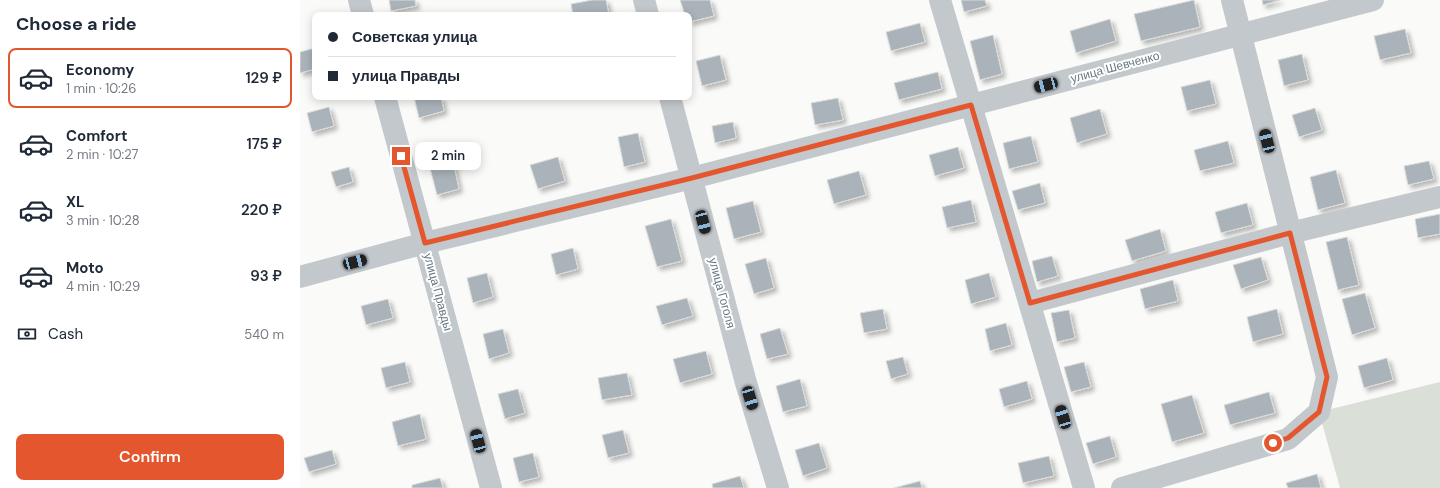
<!DOCTYPE html>
<meta charset="utf-8">
<style>
body{margin:0;font-family:"DM Sans",sans-serif;background:#f2f2f3;color:#1f2937;height:100vh;display:flex;flex-direction:column;font-size:15px;white-space:nowrap}
*{box-sizing:border-box;margin:0}
p{font-size:13px;color:#747a83}
.icon{flex:none;width:22px;height:22px;fill:none;stroke:currentColor;stroke-width:2;stroke-linecap:round;stroke-linejoin:round}
.map{position:relative;flex:1;overflow:hidden}
.drawer{display:flex;flex-direction:column;background:#fff;width:300px}
.drawer>*{flex:none}
.banner{position:absolute;left:12px;top:12px;width:380px;height:88px;border-radius:8px;box-shadow:0 2px 10px #0003;display:grid;align-content:center;height:88px;padding:0 16px;background:#fff}
.end{position:absolute;width:18px;height:18px;margin:-9px;border:5px solid #e4572e;background:#fff;box-shadow:0 0 0 2px #fff}
.from{border-radius:50%}
.bubble{position:absolute;height:28px;border-radius:8px;background:#fff;box-shadow:0 2px 10px #0003;font-size:13px;font-weight:600;line-height:28px;text-align:center}
.car{position:absolute;width:12px;height:24px;margin:-12px -6px;border-radius:5px;box-shadow:0 0 3px 1px #0007;background:linear-gradient(#222 24%,#8ab4d8 0 40%,#222 0 76%,#8ab4d8 0 86%,#222 0)}
.banner b{display:flex;align-items:center;gap:14px;height:38px;font-size:15px}
.banner b+b{border-top:1px solid #e0e1e3}
.banner i{width:10px;height:10px;background:#1f2937}
ul{padding:0;list-style:none}
li{display:flex;align-items:center;gap:12px;height:60px;margin:0 8px 6px;padding:0 8px;border:2px solid transparent;border-radius:8px}
li div{flex:1}
li b{display:block;font-size:15px}
li em{font-style:normal;font-weight:600}
li.selected{border-color:#e4572e}
li>.icon{width:36px;height:36px;stroke-width:1.5}
h2{padding:0 16px;font-size:18px;line-height:48px}
.pay{display:flex;align-items:center;gap:10px;height:44px;padding:0 16px;font-size:15px}
.pay p{margin-inline-start:auto}
.primary-button{display:flex;gap:8px;margin-top:auto;padding:8px 16px}
.primary-button a{flex:1;height:46px;border-radius:8px;background:#e4572e;color:#fff;font-size:16px;font-weight:600;line-height:46px;text-align:center}
main{display:flex;flex:1;min-height:0}
.map>svg:first-child{display:block}
.green{fill:#dadfd7}
.building{fill:#aab3b9;stroke:#dcdcda;filter:url(#shadow)}
.lines{fill:none;stroke-linecap:round;stroke-linejoin:round}
.minor{stroke:#c3c8cc;stroke-width:22}
.route{stroke:#e4572e;stroke-width:5}
.labels{text-anchor:middle;dominant-baseline:central;stroke-width:4;stroke-linejoin:round;paint-order:stroke}
.street-label{font-size:12px;fill:#657683;stroke:#fff}
</style>
<main>
<section class="drawer">
<h2>Choose a ride</h2>
<ul>
<li class="selected"><svg class="icon" aria-label="car" viewBox="0 0 24 24"><path d="M5 17H2v-5l4-1 3-4h7l3 4 3 1v5h-3M9 17h6M6 11h13"/><circle cx="7" cy="17" r="2"/><circle cx="17" cy="17" r="2"/></svg><div><b>Economy</b><p>1 min · 10:26</p></div><em>129 ₽</em></li>
<li><svg class="icon" aria-label="car" viewBox="0 0 24 24"><path d="M5 17H2v-5l4-1 3-4h7l3 4 3 1v5h-3M9 17h6M6 11h13"/><circle cx="7" cy="17" r="2"/><circle cx="17" cy="17" r="2"/></svg><div><b>Comfort</b><p>2 min · 10:27</p></div><em>175 ₽</em></li>
<li><svg class="icon" aria-label="car" viewBox="0 0 24 24"><path d="M5 17H2v-5l4-1 3-4h7l3 4 3 1v5h-3M9 17h6M6 11h13"/><circle cx="7" cy="17" r="2"/><circle cx="17" cy="17" r="2"/></svg><div><b>XL</b><p>3 min · 10:28</p></div><em>220 ₽</em></li>
<li><svg class="icon" aria-label="car" viewBox="0 0 24 24"><path d="M5 17H2v-5l4-1 3-4h7l3 4 3 1v5h-3M9 17h6M6 11h13"/><circle cx="7" cy="17" r="2"/><circle cx="17" cy="17" r="2"/></svg><div><b>Moto</b><p>4 min · 10:29</p></div><em>93 ₽</em></li>
</ul>
<div class="pay"><svg class="icon" aria-label="cash" viewBox="0 0 24 24"><path d="M3 7h18v10H3z"/><circle cx="12" cy="12" r="2"/></svg>Cash<p>540 m</p></div>
<div class="primary-button"><a>Confirm</a></div>
</section>
<div class="map">
<svg width="1140" height="488" viewBox="0 0 1140 488">
<defs>
<filter id="shadow"><feDropShadow dx="3.5" dy="3.5" stdDeviation="2" flood-color="#0004"/></filter>
</defs>
<rect width="100%" height="100%" fill="#fafaf8"/>
<polygon class="green" points="1140,382 1140,488 1040,488 1019,412"/>
<g class="building">
<polygon points="89,0 115,0 116,6 91,11"/>
<polygon points="292,0 306,0 309,15 273,15 271,4"/>
<polygon points="380,0 410,0 414,16 389,22 389,15 385,15"/>
<polygon points="661,0 685,0 687,6 664,12"/>
<polygon points="894,0 900,27 841,41 834,14"/>
<polygon points="962,0 980,0 963,5"/>
<polygon points="810,19 816,41 776,53 770,31"/>
<polygon points="620,23 625,42 591,51 586,32"/>
<polygon points="1105,29 1111,53 1080,60 1074,36"/>
<polygon points="693,35 702,74 680,80 670,41"/>
<polygon points="15,48 15,69 0,73 0,52"/>
<polygon points="1002,54 1008,80 984,86 978,60"/>
<polygon points="420,55 426,80 402,86 396,61"/>
<polygon points="638,72 642,89 599,100 594,83"/>
<polygon points="910,80 916,104 887,111 881,87"/>
<polygon points="114,97 141,97 144,111 119,118"/>
<polygon points="538,98 543,120 515,125 511,103"/>
<polygon points="29,107 34,126 12,132 7,113"/>
<polygon points="1015,108 1022,130 999,137 992,115"/>
<polygon points="800,109 807,134 777,143 770,118"/>
<polygon points="433,122 436,138 415,143 412,126"/>
<polygon points="338,133 345,162 324,167 318,137"/>
<polygon points="731,136 738,162 709,169 703,143"/>
<polygon points="928,141 934,163 900,171 894,150"/>
<polygon points="658,147 664,168 635,176 629,155"/>
<polygon points="258,157 265,181 238,189 230,165"/>
<polygon points="1129,161 1134,179 1108,185 1104,166"/>
<polygon points="153,162 159,189 137,195 130,168"/>
<polygon points="49,167 53,182 36,187 31,172"/>
<polygon points="1036,170 1045,203 1018,210 1010,177"/>
<polygon points="559,171 566,195 534,204 527,180"/>
<polygon points="740,183 745,203 718,210 712,191"/>
<polygon points="671,200 676,222 647,228 642,207"/>
<polygon points="453,201 461,232 434,239 426,208"/>
<polygon points="947,203 953,225 921,233 915,212"/>
<polygon points="1140,214 1140,234 1118,238 1115,219"/>
<polygon points="371,219 382,261 357,267 345,226"/>
<polygon points="860,229 866,251 832,261 825,240"/>
<polygon points="1047,237 1059,285 1038,290 1026,242"/>
<polygon points="273,248 278,269 256,275 251,254"/>
<polygon points="752,256 758,276 737,282 732,261"/>
<polygon points="961,257 968,280 941,289 933,265"/>
<polygon points="466,258 474,288 454,294 445,264"/>
<polygon points="187,273 193,297 173,303 167,278"/>
<polygon points="689,273 696,297 671,304 665,280"/>
<polygon points="873,280 878,301 845,309 840,289"/>
<polygon points="1065,293 1075,328 1052,335 1042,299"/>
<polygon points="387,298 393,316 362,325 356,306"/>
<polygon points="88,299 93,318 66,325 61,306"/>
<polygon points="583,309 587,329 564,333 560,313"/>
<polygon points="977,309 983,334 953,342 947,317"/>
<polygon points="769,310 775,338 757,342 751,313"/>
<polygon points="706,323 712,345 690,351 685,329"/>
<polygon points="480,328 488,354 467,359 460,334"/>
<polygon points="203,329 209,353 189,359 183,334"/>
<polygon points="406,351 412,374 380,383 373,359"/>
<polygon points="603,357 608,374 591,379 586,361"/>
<polygon points="1087,358 1093,380 1064,388 1058,366"/>
<polygon points="105,362 110,382 86,388 81,368"/>
<polygon points="784,362 791,387 771,392 764,367"/>
<polygon points="327,373 332,395 302,400 298,378"/>
<polygon points="500,379 507,406 483,412 476,386"/>
<polygon points="727,381 732,399 704,407 699,389"/>
<polygon points="218,389 225,413 205,419 198,394"/>
<polygon points="969,392 975,413 930,425 924,405"/>
<polygon points="892,395 904,433 872,442 861,404"/>
<polygon points="120,414 126,439 98,446 92,422"/>
<polygon points="323,430 329,453 308,458 302,435"/>
<polygon points="810,436 816,457 793,464 786,443"/>
<polygon points="519,443 527,468 503,476 495,450"/>
<polygon points="32,450 36,464 9,472 4,458"/>
<polygon points="233,453 239,477 219,482 213,458"/>
<polygon points="749,456 754,476 723,483 718,463"/>
<polygon points="1017,474 1021,488 988,488 986,483"/>
<polygon points="440,476 444,488 413,488 412,484"/>
<polygon points="140,478 143,488 112,488 112,485"/>
<polygon points="620,481 622,488 594,488"/>
</g>
<g class="lines">
<g class="minor">
<polyline points="59,0 63,15"/>
<polyline points="344,0 348,15"/>
<polyline points="640,0 784,488"/>
<polyline points="85,97 191,488"/>
<polyline points="370,97 446,383 478,488"/>
<polyline points="0,277 125,243 392,178 1073,0"/>
<polyline points="730,303 990,233 1140,197"/>
<polyline points="822,488 988,439 1019,412 1027,377 932,0"/>
</g>
</g>
<g class="lines">
<polyline class="route" points="101,156 125,243 392,178 671,105 730,303 990,233 1027,377 1019,412 988,438 973,443"/>
</g>
<g class="labels">
<g class="street-label">
<text transform="translate(815 67) rotate(-15)">улица Шевченко</text>
<text transform="translate(138 292) rotate(75)">улица Правды</text>
<text transform="translate(422 293) rotate(75)">улица Гоголя</text>
</g>
</g>
</svg>
<i class="end from" style="left:973px;top:443px"></i>
<i class="end" style="left:101px;top:156px"></i>
<div class="bubble" style="left:115px;top:142px;width:66px">2 min</div>
<i class="car" style="left:746px;top:85px;rotate:255deg"></i>
<i class="car" style="left:967px;top:141px;rotate:346deg"></i>
<i class="car" style="left:403px;top:222px;rotate:165deg"></i>
<i class="car" style="left:55px;top:262px;rotate:75deg"></i>
<i class="car" style="left:450px;top:398px;rotate:163deg"></i>
<i class="car" style="left:763px;top:417px;rotate:343deg"></i>
<i class="car" style="left:178px;top:441px;rotate:345deg"></i>
<div class="banner">
<b><i class="from"></i>Советская улица</b>
<b><i></i>улица Правды</b>
</div>
</div>
</main>
